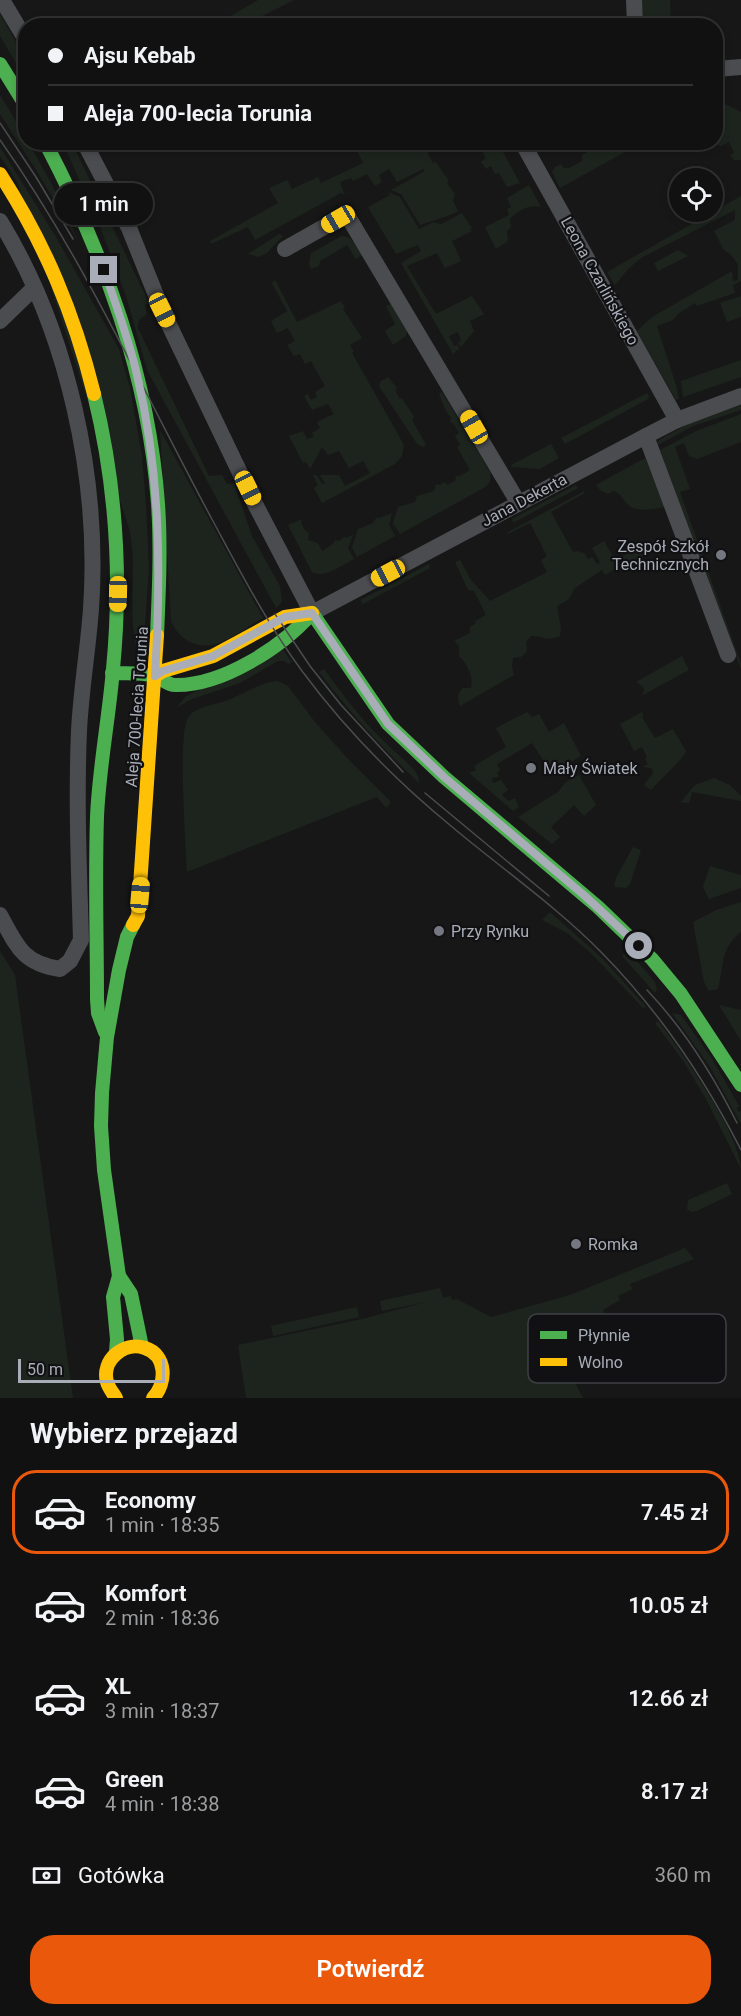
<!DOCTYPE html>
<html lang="pl">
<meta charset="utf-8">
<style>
body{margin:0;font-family:Roboto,sans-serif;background:#1a1a1a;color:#f1f3f6;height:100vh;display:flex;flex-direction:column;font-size:22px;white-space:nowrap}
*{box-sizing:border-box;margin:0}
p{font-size:20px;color:#9c9d9f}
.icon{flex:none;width:33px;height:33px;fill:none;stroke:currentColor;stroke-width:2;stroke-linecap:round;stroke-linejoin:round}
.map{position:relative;height:1398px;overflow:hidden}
.panel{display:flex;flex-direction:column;background:#111;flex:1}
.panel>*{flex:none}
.banner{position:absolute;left:18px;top:18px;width:705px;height:132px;border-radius:24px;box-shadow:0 3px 9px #0003,0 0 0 2px #303131;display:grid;align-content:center;height:132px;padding:0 30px;background:#111}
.tools{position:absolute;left:669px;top:168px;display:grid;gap:12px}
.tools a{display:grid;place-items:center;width:54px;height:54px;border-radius:50%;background:#111;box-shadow:0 3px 9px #0003,0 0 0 2px #303131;font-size:30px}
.scale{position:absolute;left:18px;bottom:15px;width:147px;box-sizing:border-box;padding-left:6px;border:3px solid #a8adb8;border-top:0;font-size:16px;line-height:21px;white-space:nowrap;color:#a8adb8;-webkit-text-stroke:4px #111113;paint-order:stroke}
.end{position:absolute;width:27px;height:27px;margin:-14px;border:8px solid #a8adb8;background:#111;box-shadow:0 0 0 3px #111}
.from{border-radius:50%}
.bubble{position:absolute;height:42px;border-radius:21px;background:#111;box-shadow:0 3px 9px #0003,0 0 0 2px #303131;font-size:20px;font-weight:600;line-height:42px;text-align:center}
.car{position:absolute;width:18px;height:36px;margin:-18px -9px;border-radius:8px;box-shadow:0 0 4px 2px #0007;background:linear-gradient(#f5c518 24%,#345 0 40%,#f5c518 0 76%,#345 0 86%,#f5c518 0)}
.banner b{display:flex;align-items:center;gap:21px;height:57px;font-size:22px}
.banner b+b{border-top:2px solid #303131}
.banner i{width:15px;height:15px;background:#f1f3f6}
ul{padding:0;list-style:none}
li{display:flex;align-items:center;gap:18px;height:84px;margin:0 12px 9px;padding:0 18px;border:3px solid transparent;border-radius:24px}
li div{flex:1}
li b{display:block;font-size:22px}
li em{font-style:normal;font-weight:600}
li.active{border-color:#ea580c}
li>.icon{width:54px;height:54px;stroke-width:1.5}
h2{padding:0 30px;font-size:27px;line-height:72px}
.pay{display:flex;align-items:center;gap:15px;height:66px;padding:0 30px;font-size:22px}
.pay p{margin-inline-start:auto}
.cta{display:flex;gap:12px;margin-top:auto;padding:12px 30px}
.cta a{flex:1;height:69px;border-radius:24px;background:#ea580c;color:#fff;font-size:24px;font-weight:600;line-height:69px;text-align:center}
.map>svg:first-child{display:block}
.green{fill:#1d241e}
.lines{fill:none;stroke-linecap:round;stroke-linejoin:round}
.street{stroke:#4b4c50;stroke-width:16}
.fast{stroke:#4caf50;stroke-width:14}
.slow{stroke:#ffc107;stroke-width:14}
.tram{stroke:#4b4c4f;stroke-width:1.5}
.route{stroke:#a8adb8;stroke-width:8}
.poi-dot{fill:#757880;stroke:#111113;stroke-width:2}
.labels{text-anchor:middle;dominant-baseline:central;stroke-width:4.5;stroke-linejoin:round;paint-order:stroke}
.street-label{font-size:16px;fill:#a8adb8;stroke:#111113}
.poi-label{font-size:16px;fill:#a8adb8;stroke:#111113;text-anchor:start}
.key{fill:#111113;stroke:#3e4045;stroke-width:1.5}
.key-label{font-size:16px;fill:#a8adb8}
</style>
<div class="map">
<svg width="741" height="1398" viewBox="0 0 741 1398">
<rect width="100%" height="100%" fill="#171717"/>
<g class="green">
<polygon points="258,0 294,0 244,25 215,25"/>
<polygon points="640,0 670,0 671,25 642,25"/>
<polygon points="0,14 25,58 25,78 0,36"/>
<polygon points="0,95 25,136 26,142 29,143 58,196 78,241 37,171 0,114"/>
<polygon points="716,99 741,112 741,172 741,160 734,160 730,155 734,153 729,142 721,146 713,143 716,142"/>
<polygon points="494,142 498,143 520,183 507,187 499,173 495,174 491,166 486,169 481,162 486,158 483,153"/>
<polygon points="605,142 641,143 560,188 552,172 555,167 561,164 564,168 569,168 582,161 582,155"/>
<polygon points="63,143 72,143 149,303 145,305 147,314 139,320 138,328 209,476 222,475 227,484 234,483 252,536 280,586 282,602 276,608 147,370 127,299 99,224"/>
<path d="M353,143h73l4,3 -2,8 5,9 3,-1 13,19 -2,2 8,11 -2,7 5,10c-13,7 -24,9 -38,14l-19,-31 -10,-4 34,-19 -2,-2 -26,13 -8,-13 -10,6 3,7 -7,4 -8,-12 -14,7 -2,-3 -11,4 5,13 -4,-2 -86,47 -7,-13 -37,17 -1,-3 68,-38 -9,-15 18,-8 5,9 26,-12 3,6 42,-20z"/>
<path d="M0,147l56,90 63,112 11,39 12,68 4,48 3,63 -6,90 -4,-2c-14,-39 0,-85 -10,-127l-112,-346 -17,-26z"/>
<path d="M529,185l12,22c-11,-3 -23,3 -31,12l1,8 -4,4 1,10 -12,8 -11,-22 24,-12 -2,-6 4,-2 -4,-9z"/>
<polygon points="388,192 400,197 419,229 434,222 441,224 462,213 472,228 470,229 472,231 452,241 461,261 445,268 437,253 407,266 436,314 472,296 484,314 470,321 474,331 461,347 458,343 461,341 458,332 449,336 454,346 458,345 459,349 453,354 401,263 421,251 418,245 396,254 368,207 390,195"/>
<polygon points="741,196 741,281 733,285 735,293 697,306 695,303 679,313 673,320 657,326 676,385 679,399 676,400 637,331 652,317 732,271 733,281 738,280 738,264 730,254 724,250 714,231 735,220 735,210 641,258 628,269 615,285 607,272"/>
<polygon points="279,234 283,236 267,253 259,257 248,254"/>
<path d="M342,236c11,1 15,11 20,19l-6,4 -9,-14 -27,16 -1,5 -8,3 -2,-5 2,-11z"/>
<polygon points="678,250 688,256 658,271 654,263"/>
<polygon points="275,280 297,322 341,301 345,308 343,309 362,338 350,345 354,352 352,353 404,445 402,456 395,464 322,503 314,488 318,485 313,475 317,475 322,484 325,483 320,475 339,475 345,486 370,473 363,461 349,468 339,451 328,455 322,447 310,469 306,462 303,463 289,436 303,431 307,439 314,437 312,433 320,428 317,422 334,414 328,404 312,410 304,396 308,394 311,400 317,397 315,392 325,386 311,361 305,364 300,354 294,356 287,345 295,341 288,328 277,333 271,321 287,311 272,283"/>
<polygon points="741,296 741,317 727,322 720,303"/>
<polygon points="391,304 407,331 406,336 393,345 385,331 395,324 386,306"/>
<polygon points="741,360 741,377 683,397 681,381"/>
<polygon points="388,377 397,388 395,390 400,399 402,398 414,417 412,420 426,445 423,447 417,444 379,386 381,381"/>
<path d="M442,392l48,80c2,9 -1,13 -8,17l-82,45 -7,-11 5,-16 17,-5 2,-6 17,-5 2,-7 3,1 6,-3 2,3 8,-4 1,-5h4l10,-6 -13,-23 3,-2 -5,-9 4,-3 -5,-9 -4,-2 1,-4 -5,-7 -7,-17z"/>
<polygon points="647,393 649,396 648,399 565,444 561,438"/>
<polygon points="741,405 741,410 693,426 658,445 657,444 659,440 691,422"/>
<polygon points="741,414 741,442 697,459 689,456 684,443 675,447 690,489 680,492 741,664 741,669 660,450 696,431"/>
<path d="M160,430l103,188c-15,8 -31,21 -47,26 -20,6 -39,-6 -45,-24z"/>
<polygon points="551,444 559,458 540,469 512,467 511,465"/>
<path d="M645,458l20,49c-10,2 -24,5 -34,0 -8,-5 -9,-14 -18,-16l-5,3 -8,-4 -4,-5z"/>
<polygon points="576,485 578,488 513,523 512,519"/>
<path d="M584,491l1,2 -34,19 22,40 4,-1 7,2 4,6 4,-2 5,7 3,-2 -8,-14 12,-7 11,19 31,-17 8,-2 4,5 -30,20 -2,-3 -21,12 -3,-5 -27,18 -7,12 -11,6 4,23 -1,7c-14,6 -17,0 -29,0l-5,6 1,10 -6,5 -8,1 -1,9 2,8 -54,31c-3,-7 -3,-13 3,-18h8c3,-11 -4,-24 -12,-32v-10l-5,-5 16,-8v-6l6,-4 -1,-2 11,-6 -12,-24 -6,-1 -13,-28 5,-2 11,20 19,21 57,-29 -6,-12 6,-4 -17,-33 -22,11v-2z"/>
<polygon points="392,513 389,525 395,536 357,557 352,547 358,529 373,523 376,518 379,518"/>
<path d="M302,519l-1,4 4,7 4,3 -1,7 10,3 4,8 11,-7 2,-4 4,1 5,-4 2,1 7,-3 -5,13 6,11c-12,6 -29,20 -42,13l-24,-47z"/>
<polygon points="429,564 430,568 363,604 360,600"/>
<polygon points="283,650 292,662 289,664 284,661 278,661 240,683 192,699 176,708 186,696"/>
<polygon points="682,656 689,670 641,696 644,691 643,687 636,682"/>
<path d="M324,669c23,32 46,62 77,88 8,8 18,14 18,26 -37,-35 -69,-71 -100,-111z"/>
<path d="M278,681l10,5 27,36 32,36 44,44 -5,6 -9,-11 -190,75c-1,-25 -10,-143 2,-156 8,-10 30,-12 42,-17 15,-7 31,-17 47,-18z"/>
<polygon points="527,712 532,717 539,714 549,732 564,723 581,756 553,772 550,771 532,743 497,764 500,770 497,773 499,777 492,778 493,783 501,780 508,790 502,795 509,801 515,798 519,807 513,811 469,773 476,770 474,766 506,747 496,728"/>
<path d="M642,712l2,3 -2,2 13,21 18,-9 13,22c-2,7 -28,31 -35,39l-7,-5 9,-12 -1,-5 -10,-1 6,-3 -3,-5 2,-2 -5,-10 -8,4 -14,-27z"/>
<polygon points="579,775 596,805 584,816 574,805 551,827 560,837 552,844 518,817 558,792 566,782"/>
<polygon points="714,778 730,785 741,796 741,801 692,792 689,803 681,802 695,785"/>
<polygon points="633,847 641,850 630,884 626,888 614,887 616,878"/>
<polygon points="710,866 741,875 741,888 709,899 703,887"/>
<path d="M741,902v30c-21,16 -17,34 -23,57l-9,2 -5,-9 -11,-60 23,-12z"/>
<polygon points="550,912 603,959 646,1007 643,1008 591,953 567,933 542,920"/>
<polygon points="0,951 15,975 73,1398 0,1398"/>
<polygon points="628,951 655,982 657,989 655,993 622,956"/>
<polygon points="719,1005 741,1010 741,1041"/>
<polygon points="672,1013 681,1015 713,1060 739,1106 737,1108 738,1112 741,1111 741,1124 710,1067"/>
<path d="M658,1021c22,28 83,114 83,148l-35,-70 -22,-37 -29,-39z"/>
<polygon points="727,1183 732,1194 697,1211 691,1212 687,1209 688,1200"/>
<polygon points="685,1248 694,1259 630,1284 633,1289 618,1296 620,1300 603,1310 613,1336 564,1361 583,1398 246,1398 238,1345 362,1319 426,1302 382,1311 380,1301 440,1288 443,1298 451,1296 452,1300 457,1299 491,1317 570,1295"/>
<polygon points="357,1307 359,1317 273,1336 271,1326"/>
</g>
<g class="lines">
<g class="street">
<polyline points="2,0 26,40"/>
<polyline points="634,0 635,26"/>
<polyline points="716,69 741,67"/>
<polyline points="84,142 129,228 162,310 254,502 312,613 646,436 677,420 741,396"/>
<polyline points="522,142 677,420"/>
<path d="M0,221c68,111 100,258 91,388 -3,41 -10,81 -12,122 -3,70 0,139 2,209l-11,21 -10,8c-38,-6 -43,-23 -60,-54"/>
<polyline points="285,249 338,219 345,218 350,220 518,502"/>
<polyline points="0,321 34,288"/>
<polyline points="646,436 728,655"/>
</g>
<g class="fast">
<polyline points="0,64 26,106"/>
<path d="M45,142c59,113 104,234 113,362 3,43 1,87 -1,131"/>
<path d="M94,394c22,90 28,182 19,275 -4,49 -14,99 -16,148 -2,61 0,122 0,182l1,14 7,19"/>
<polyline points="312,613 388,724 444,777 598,907 652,959 681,994 741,1085"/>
<path d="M112,673c14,1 29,-1 42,3 8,2 13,9 21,9 47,1 107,-38 137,-72"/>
<polyline points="119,1276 131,1294 142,1347"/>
<polyline points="116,1352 117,1339 113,1297 119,1276 104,1170 101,1126 102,1093 107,1037 119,970 127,937 133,925"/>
</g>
<g class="slow">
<path d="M0,174c45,70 74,139 94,220"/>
<polyline points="155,676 163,671 213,656 285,617 312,613"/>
<polyline points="133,925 138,916 157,635"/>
<path d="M116,1398c-3,-5 -8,-11 -9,-16 -6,-22 17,-41 38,-34 22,7 22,35 8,50"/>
</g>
<g class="tram">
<polyline points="0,123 36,177 73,239"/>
<path d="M0,140c85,120 145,255 214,383 27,50 54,102 88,148 43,58 93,109 149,155 50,42 106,81 151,127 58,59 102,124 139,197"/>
<polyline points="275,614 310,666 341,705 403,772"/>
<polyline points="425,793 549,896"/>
<path d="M647,990c37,39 66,85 90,133"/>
</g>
</g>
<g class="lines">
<path class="route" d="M104,270c12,35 25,70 33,105 24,100 24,200 18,301l8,-5 50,-15 72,-39 27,-4 76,111 56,53 141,119 54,50"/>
</g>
<g class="poi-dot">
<circle cx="721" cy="555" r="6"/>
<circle cx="531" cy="768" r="6"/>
<circle cx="439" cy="931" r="6"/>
<circle cx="576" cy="1244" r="6"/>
</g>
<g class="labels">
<g class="street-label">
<text transform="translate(600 281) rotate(61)">Leona Czarlińskiego</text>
<text transform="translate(524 500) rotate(-28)">Jana Dekerta</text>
<text transform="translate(137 707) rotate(-86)">Aleja 700-lecia Torunia</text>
</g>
<g class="poi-label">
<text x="709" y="546" text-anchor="end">Zespół Szkół<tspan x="709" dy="18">Technicznych</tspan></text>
<text x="543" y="768">Mały Światek</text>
<text x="451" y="931">Przy Rynku</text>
<text x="588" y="1244">Romka</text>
</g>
</g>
<rect x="528" y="1314" width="198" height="69" rx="9" class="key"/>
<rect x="540" y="1331" width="27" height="8" fill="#4caf50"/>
<rect x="540" y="1358" width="27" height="8" fill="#ffc107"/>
<g class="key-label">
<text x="578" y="1341">Płynnie</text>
<text x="578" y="1368">Wolno</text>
</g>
</svg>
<div class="tools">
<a><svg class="icon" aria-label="locate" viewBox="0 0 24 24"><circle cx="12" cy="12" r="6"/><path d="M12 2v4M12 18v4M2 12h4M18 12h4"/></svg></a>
</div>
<div class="scale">50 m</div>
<i class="end from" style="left:639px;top:946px"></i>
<i class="end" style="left:104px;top:270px"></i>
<div class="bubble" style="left:54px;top:183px;width:99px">1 min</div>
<i class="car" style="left:338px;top:219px;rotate:240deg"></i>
<i class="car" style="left:162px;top:310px;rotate:154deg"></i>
<i class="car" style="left:474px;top:427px;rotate:330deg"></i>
<i class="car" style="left:248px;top:488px;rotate:154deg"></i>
<i class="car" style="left:388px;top:573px;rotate:242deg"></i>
<i class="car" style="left:118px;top:594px;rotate:181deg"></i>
<i class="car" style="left:140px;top:895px;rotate:5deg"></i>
<div class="banner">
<b><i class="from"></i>Ajsu Kebab</b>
<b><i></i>Aleja 700-lecia Torunia</b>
</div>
</div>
<section class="panel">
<h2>Wybierz przejazd</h2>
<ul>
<li class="active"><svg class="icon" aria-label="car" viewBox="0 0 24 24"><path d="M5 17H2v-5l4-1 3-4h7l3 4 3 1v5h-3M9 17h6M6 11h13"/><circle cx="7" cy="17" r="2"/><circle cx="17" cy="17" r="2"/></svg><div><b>Economy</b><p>1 min · 18:35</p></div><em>7.45 zł</em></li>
<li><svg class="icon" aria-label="car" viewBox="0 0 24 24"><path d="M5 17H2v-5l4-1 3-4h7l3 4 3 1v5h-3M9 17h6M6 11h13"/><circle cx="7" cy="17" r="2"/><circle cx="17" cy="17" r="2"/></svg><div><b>Komfort</b><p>2 min · 18:36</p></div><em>10.05 zł</em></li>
<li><svg class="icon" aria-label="car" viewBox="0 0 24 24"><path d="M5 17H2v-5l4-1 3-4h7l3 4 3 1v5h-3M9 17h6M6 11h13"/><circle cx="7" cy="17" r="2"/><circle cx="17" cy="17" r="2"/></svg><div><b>XL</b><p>3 min · 18:37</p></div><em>12.66 zł</em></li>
<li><svg class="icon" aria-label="car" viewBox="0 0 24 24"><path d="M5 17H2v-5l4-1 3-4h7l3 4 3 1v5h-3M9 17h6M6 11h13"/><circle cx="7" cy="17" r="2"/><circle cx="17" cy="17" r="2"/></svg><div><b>Green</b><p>4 min · 18:38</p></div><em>8.17 zł</em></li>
</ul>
<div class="pay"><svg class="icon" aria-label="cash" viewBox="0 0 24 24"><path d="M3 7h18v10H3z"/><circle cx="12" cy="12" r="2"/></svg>Gotówka<p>360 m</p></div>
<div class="cta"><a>Potwierdź</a></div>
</section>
